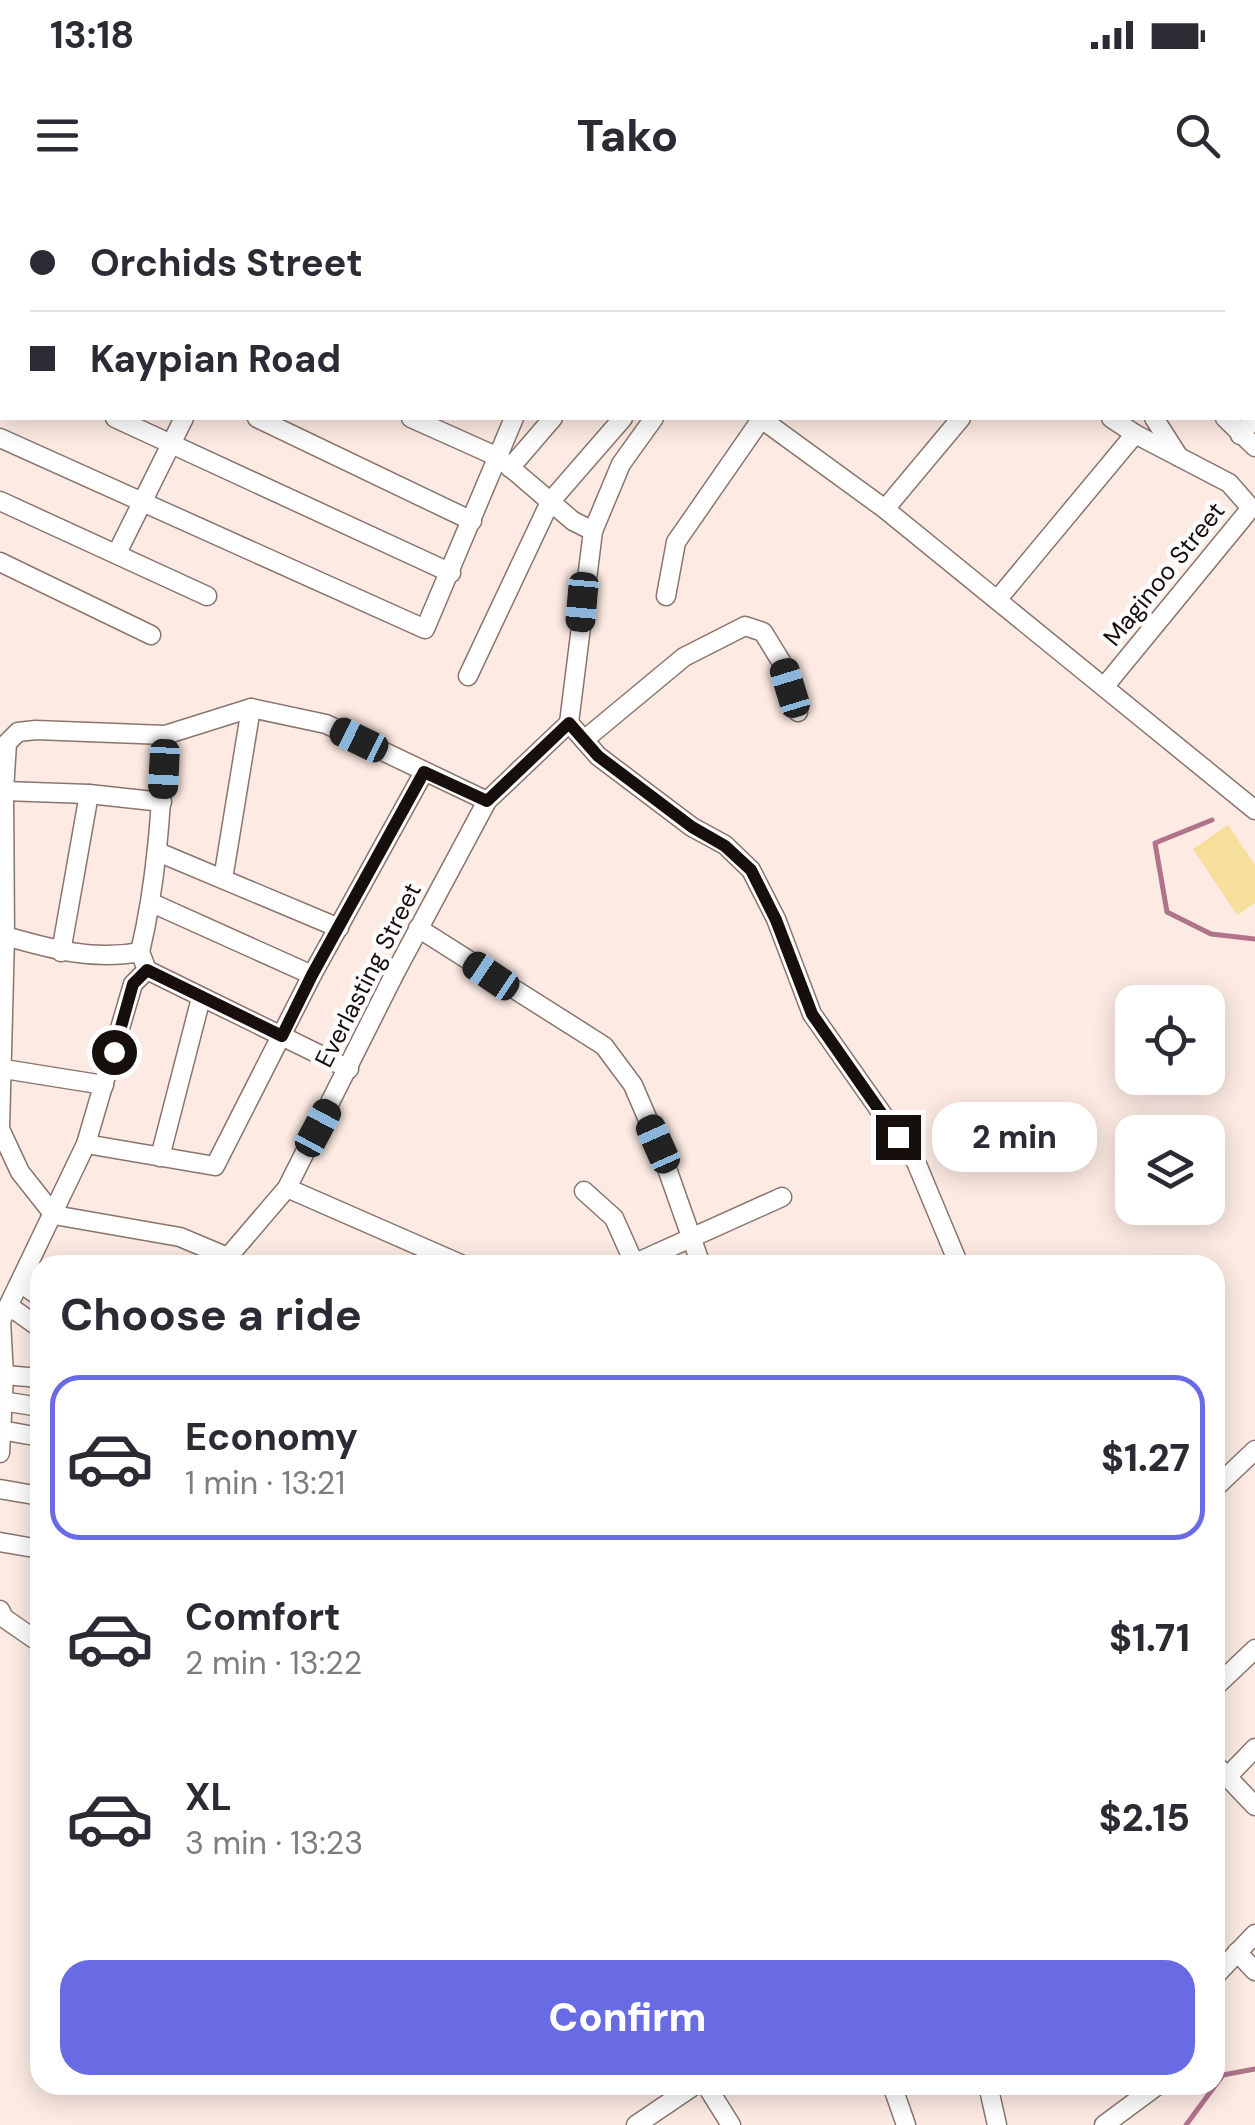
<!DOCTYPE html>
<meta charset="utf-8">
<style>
body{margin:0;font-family:"DM Sans",sans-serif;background:#f2f2f3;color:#2b2b33;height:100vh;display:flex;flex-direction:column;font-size:38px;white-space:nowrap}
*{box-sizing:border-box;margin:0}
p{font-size:32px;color:#7c7c81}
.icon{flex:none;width:55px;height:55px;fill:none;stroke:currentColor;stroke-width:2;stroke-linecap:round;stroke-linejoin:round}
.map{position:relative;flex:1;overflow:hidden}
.side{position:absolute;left:30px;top:1055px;width:1195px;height:840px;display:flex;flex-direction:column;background:#fff;border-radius:30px;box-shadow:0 5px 25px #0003}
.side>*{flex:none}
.hud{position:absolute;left:0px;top:0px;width:1255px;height:220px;box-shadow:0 5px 25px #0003;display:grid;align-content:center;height:220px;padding:0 30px;background:#fff}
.buttons{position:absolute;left:1115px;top:785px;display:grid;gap:20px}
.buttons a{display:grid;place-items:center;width:110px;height:110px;border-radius:20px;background:#fff;box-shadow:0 5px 25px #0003;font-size:50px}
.end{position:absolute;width:45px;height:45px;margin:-22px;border:12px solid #170f0c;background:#fff;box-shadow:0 0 0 5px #fff}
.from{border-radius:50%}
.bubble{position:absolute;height:70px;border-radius:30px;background:#fff;box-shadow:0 5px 25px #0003;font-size:32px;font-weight:800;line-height:70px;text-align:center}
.car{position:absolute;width:30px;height:60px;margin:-30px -15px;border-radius:12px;box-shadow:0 0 8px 2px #0007;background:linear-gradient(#222 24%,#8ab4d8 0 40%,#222 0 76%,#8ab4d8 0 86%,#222 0)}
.hud b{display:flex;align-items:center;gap:35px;height:95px;font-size:38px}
.hud b+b{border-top:2px solid #e1e1e2}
.hud i{width:25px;height:25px;background:#2b2b33}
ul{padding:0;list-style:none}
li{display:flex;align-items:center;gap:30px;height:165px;margin:0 20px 15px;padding:0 10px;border:5px solid transparent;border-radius:30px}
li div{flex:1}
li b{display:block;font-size:38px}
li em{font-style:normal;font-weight:800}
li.active{border-color:#686be4}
li>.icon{width:90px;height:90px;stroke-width:1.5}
h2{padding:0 30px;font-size:45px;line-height:120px}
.action{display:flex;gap:20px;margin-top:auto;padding:20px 30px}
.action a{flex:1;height:115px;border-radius:30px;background:#686be4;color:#fff;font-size:40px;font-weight:800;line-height:115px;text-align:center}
.status{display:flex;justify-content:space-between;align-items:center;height:70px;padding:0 50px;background:#fff;direction:ltr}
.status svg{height:28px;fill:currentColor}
header{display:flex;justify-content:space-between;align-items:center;height:130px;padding:0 30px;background:#fff;font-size:45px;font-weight:800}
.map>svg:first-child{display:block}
.green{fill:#f5df9b}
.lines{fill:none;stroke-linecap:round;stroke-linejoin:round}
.stream{stroke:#b0738b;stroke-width:5}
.minor-casing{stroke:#89756d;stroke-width:21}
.minor{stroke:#fff;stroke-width:18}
.route{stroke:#170f0c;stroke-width:12}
.labels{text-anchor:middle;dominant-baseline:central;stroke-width:9;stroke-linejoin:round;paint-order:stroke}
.street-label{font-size:25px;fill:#170f0c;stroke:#fcfcfc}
</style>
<div class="status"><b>13:18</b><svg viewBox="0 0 49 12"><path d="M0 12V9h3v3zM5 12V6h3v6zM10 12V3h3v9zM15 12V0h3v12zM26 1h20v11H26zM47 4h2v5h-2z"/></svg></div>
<header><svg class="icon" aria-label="menu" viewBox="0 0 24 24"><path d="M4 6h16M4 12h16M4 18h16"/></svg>Tako<svg class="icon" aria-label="search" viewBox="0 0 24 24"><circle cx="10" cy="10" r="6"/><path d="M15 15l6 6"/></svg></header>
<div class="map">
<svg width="1255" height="1925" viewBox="0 0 1255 1925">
<rect width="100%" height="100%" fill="#fdebe3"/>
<polygon class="green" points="1228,625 1255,665 1255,703 1237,715 1193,649"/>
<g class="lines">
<g class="stream">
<polyline points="1212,620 1155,643 1167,712 1211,734 1255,739"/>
<polyline points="1186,1925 1223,1875 1255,1869"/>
</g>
<g class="minor-casing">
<g id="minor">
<polyline points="85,0 90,2"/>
<polyline points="243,0 248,2"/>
<polyline points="659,0 661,2"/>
<polyline points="1053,0 1055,2"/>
<polyline points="16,2 18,0"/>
<polyline points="289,2 291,0"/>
<polyline points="357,2 358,0"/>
<polyline points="427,2 429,0"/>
<polyline points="494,2 495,0"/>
<polyline points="566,2 567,0"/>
<polyline points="630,2 632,0"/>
<polyline points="831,2 833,0"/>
<polyline points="951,2 953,0"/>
<polyline points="1134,2 1136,0"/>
<polyline points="1237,2 1240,0"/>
<polyline points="2,21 2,26"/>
<polyline points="0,101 2,102"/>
<polyline points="1252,104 1255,101"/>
<polyline points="0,169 2,170"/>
<polyline points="115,218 451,373"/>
<polyline points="257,218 472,321"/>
<polyline points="411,218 498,257 573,321 593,331"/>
<polyline points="760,218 885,309 1255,610"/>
<polyline points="1154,218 1179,257"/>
<polyline points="1225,218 1255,247"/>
<polyline points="1240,235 1255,218"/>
<polyline points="0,238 425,429 514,218"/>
<polyline points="510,268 553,218"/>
<polyline points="0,301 207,396"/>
<polyline points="885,309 961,218"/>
<polyline points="117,353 184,218"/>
<polyline points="0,362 151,435"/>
<polyline points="666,396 676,342 762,218"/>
<polyline points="997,400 1135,234"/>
<polyline points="468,476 550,302 623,218"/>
<polyline points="1104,487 1251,308 1229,283 1135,234 1111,218"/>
<polyline points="569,523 598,556 692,627 725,645 751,670 776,719 812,814 916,962 959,1065"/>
<polyline points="569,523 593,331 621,264 654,218"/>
<polyline points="584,540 684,457 745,426 763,432 782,463 798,512"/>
<polyline points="4,591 89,594 162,602"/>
<polyline points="158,652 339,728"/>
<polyline points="223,679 251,508"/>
<polyline points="152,703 312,775"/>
<polyline points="418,728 604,846 633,885 658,943 701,1065"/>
<path d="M5,736c46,13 87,25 135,16"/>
<polyline points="61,752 89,594"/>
<polyline points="140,752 147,770 349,869"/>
<path d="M140,752c17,-71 21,-143 25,-217"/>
<polyline points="4,869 104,885"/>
<polyline points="86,944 215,966 312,775 424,572"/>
<polyline points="160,957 201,798"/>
<polyline points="287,988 463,1065"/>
<polyline points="584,991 614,1018 635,1065"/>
<polyline points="225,1056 180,1037 54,1015 20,972 0,929 5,736 4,591 7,543 18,532 36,530 165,535 251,508 326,524 487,601"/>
<polyline points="222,1064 287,988 395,773 487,601 569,523"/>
<polyline points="631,1065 782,997"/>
<polyline points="20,1083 40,1097"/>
<polyline points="9,1106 40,1128"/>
<polyline points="4,1175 40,1178"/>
<polyline points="2,1201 40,1207"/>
<polyline points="1,1230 40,1237"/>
<polyline points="0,1253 4,1175 1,1121 86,944 133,784 147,770"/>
<polyline points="1215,1288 1255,1250"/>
<polyline points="0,1289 40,1296"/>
<polyline points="0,1342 40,1349"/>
<polyline points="0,1410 4,1418 40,1443"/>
<polyline points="1215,1487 1255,1449"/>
<polyline points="1215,1564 1255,1606"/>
<polyline points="1227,1577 1255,1548"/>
<polyline points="1237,1752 1255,1771"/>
<polyline points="1215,1776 1255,1734"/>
<polyline points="706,1885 731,1925"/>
<polyline points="892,1885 906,1925"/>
<polyline points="988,1885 997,1925"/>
<polyline points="636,1925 695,1885"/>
<polyline points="1104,1925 1158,1885"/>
</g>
</g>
<use href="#minor" class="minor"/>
</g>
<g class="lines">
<polyline class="route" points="114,852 133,784 147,770 282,836 312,775 424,572 487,601 569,523 598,556 692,627 725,646 751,670 776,720 812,814 898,937"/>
</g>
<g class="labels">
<g class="street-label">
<text transform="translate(1164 374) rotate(-51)">Maginoo Street</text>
<text transform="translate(368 775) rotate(-63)">Everlasting Street</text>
</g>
</g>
</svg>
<div class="buttons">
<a><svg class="icon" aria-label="locate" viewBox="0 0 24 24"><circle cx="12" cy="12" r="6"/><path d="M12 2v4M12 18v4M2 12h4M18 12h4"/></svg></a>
<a><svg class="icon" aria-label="layers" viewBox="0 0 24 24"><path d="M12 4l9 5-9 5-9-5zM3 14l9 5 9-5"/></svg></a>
</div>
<i class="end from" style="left:114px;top:852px"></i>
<i class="end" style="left:898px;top:937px"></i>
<div class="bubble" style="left:932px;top:902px;width:165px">2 min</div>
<i class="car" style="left:582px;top:402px;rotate:185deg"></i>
<i class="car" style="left:790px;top:488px;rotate:343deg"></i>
<i class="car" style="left:359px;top:540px;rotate:296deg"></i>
<i class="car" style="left:164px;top:569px;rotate:183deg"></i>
<i class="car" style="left:491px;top:776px;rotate:304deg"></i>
<i class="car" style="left:318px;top:928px;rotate:28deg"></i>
<i class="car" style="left:658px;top:944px;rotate:336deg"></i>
<div class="hud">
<b><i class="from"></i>Orchids Street</b>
<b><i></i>Kaypian Road</b>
</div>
<section class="side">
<h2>Choose a ride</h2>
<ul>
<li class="active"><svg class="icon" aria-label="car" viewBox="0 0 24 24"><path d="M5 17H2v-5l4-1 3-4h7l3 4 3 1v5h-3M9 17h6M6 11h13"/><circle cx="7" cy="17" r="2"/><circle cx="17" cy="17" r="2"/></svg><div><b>Economy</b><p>1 min · 13:21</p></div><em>$1.27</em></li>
<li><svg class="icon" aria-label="car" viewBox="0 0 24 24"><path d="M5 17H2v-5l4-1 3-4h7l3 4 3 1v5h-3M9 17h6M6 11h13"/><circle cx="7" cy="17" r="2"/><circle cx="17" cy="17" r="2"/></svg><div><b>Comfort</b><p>2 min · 13:22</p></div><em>$1.71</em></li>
<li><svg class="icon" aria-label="car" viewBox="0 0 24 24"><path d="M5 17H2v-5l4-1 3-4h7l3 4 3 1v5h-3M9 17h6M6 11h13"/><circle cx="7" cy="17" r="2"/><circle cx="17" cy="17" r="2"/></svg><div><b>XL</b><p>3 min · 13:23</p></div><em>$2.15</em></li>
</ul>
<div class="action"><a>Confirm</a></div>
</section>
</div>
